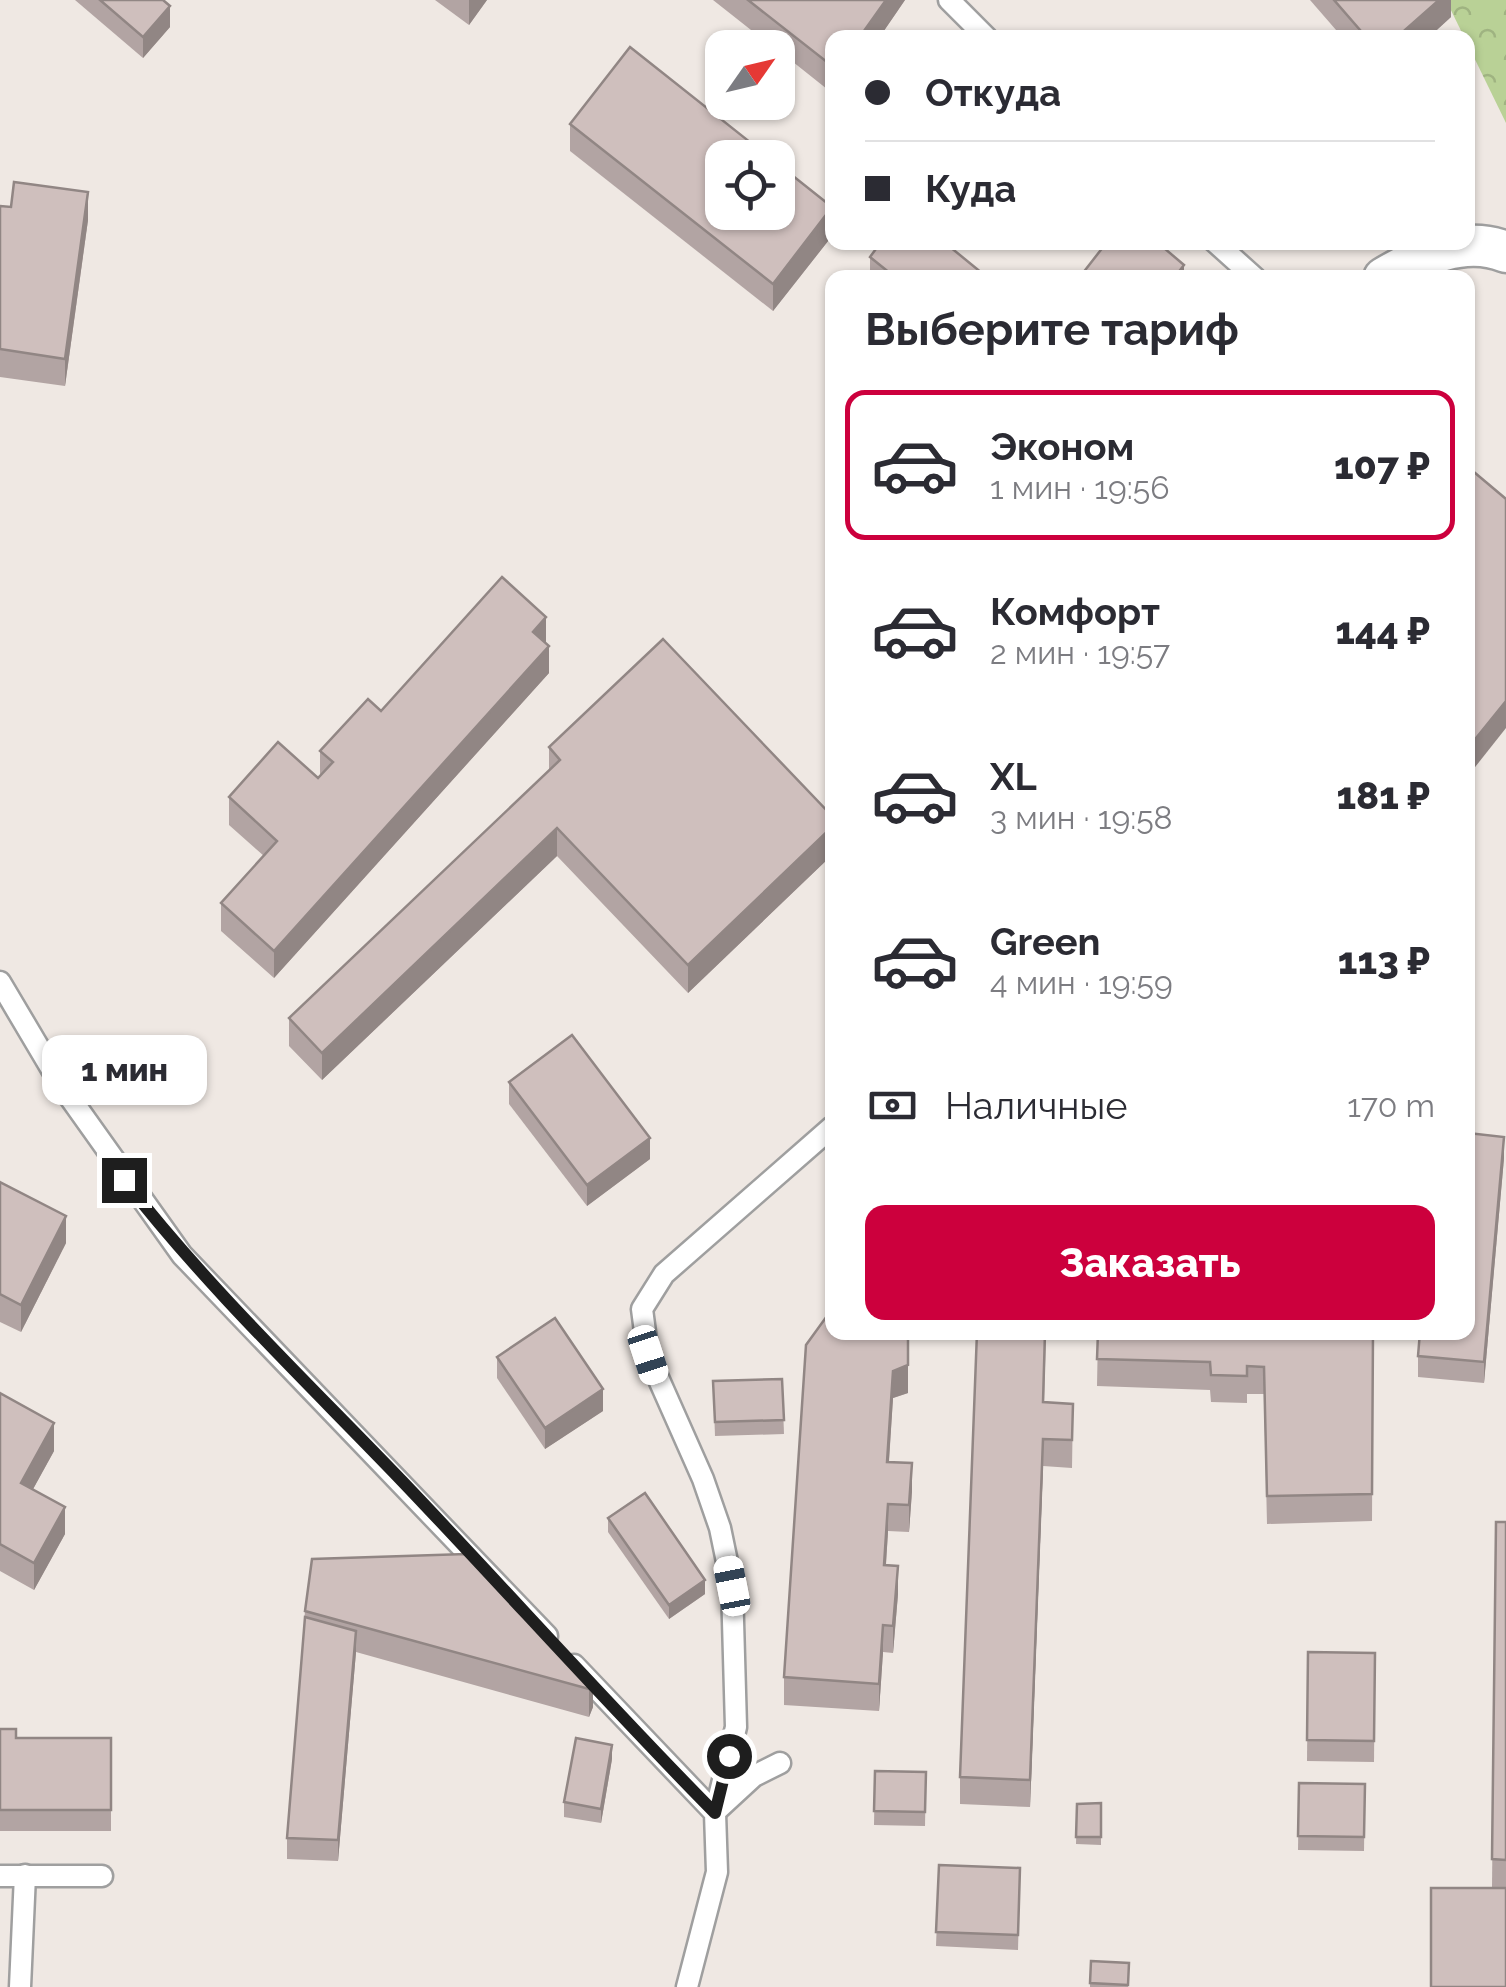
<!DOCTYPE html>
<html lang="ru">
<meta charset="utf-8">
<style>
body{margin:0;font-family:Raleway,sans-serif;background:#f2f2f3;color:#2b2b33;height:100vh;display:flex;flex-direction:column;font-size:38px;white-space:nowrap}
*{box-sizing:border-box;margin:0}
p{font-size:32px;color:#7c7c81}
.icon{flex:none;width:55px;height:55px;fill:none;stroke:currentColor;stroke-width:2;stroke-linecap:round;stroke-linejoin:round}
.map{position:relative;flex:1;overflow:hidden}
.side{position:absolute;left:825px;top:270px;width:650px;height:1070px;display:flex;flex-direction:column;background:#fff;border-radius:20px;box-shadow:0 2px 8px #0004}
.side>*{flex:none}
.guide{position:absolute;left:825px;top:30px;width:650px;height:220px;border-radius:20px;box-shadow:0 2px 8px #0004;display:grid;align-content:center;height:220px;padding:0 40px;background:#fff}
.needle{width:65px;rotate:56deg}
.controls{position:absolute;left:705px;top:30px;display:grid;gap:20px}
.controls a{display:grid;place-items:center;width:90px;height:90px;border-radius:20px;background:#fff;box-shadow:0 2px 8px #0004;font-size:50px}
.end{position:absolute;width:45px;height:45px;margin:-22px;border:12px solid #1e1e1e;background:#fff;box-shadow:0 0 0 5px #fff}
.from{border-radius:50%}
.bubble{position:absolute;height:70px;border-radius:20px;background:#fff;box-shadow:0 2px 8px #0004;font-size:32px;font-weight:800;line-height:70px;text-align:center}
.car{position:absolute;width:30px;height:60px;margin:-30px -15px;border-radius:12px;box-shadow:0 0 8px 2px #0007;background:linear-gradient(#fff 24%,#345 0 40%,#fff 0 76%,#345 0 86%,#fff 0)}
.guide b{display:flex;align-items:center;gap:35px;height:95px;font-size:38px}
.guide b+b{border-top:2px solid #e1e1e2}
.guide i{width:25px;height:25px;background:#2b2b33}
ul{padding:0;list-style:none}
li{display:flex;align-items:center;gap:30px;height:150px;margin:0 20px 15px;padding:0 20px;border:5px solid transparent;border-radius:20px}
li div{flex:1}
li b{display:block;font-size:38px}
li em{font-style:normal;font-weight:800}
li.selected{border-color:#cc003d}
li>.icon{width:90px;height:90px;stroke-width:1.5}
h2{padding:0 40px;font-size:45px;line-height:120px}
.pay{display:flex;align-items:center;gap:25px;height:110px;padding:0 40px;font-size:38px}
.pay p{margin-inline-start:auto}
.cta{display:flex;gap:20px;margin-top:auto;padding:20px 40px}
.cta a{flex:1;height:115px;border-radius:20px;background:#cc003d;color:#fff;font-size:40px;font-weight:800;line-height:115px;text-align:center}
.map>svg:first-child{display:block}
.forest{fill:url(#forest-crowns)}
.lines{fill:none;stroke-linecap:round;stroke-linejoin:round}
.lane-casing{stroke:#9f9f9f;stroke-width:25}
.street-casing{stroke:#9f9f9f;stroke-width:45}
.lane{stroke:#fff;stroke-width:20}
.street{stroke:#fff;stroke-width:40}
.wall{fill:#b2a4a3}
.shaded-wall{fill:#918684}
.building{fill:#cfbfbd;stroke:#918684;stroke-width:2.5}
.route{stroke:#1e1e1e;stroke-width:12}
</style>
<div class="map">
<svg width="1506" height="1987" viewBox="0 0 1506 1987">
<defs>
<pattern id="forest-crowns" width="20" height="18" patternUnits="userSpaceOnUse" patternTransform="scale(2.5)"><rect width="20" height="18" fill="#b9d196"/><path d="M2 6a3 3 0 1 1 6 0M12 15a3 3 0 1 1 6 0" fill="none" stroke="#9fb381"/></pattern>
</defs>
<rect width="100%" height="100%" fill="#efe8e3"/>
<polygon class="forest" points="1446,0 1506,0 1506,123"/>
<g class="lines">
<g class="lane-casing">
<g id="lane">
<polyline points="949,0 987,38"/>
<polyline points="1215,242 1255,278"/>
<polyline points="0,982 61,1085 182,1255 547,1636"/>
<polyline points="574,1665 715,1813 717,1872 687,1987"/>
<polyline points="716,1811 754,1776 780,1763"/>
<polyline points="715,1813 736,1727 732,1586 720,1528 703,1479 648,1355 642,1309 664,1274 832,1127"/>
<polyline points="0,1876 102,1876"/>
<polyline points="20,1987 25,1875"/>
</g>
</g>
<g class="street-casing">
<path id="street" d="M1384,278c37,-22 80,-43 122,-26"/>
</g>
<use href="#lane" class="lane"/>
<use href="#street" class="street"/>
</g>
<g class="wall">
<polygon points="75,0 163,0 170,27 143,58"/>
<polygon points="435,0 487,0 469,25"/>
<polygon points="713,0 905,0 879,38 832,38 832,93 778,50 778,48 774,48"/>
<polygon points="1310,0 1451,0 1451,17 1428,38 1343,38"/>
<polygon points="570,124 832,207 832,236 773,311 570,151"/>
<polygon points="0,206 88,220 65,386 0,377"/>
<polygon points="870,257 988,278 870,278"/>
<polygon points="546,644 549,673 274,978 221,931 221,903 264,856 229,825 229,797 318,778 320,775 320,751 381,711"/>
<polygon points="549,747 832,816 832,855 688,993 557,856 322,1080 289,1046 289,1018 549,771"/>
<polygon points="509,1082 650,1159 587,1206 509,1104"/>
<polygon points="1504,1158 1484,1383 1418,1377 1418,1356"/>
<polygon points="0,1182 66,1243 21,1332 0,1322"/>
<polygon points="1046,1332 1044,1403 1073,1404 1072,1468 1043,1466 1030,1807 960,1804 960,1777"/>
<polygon points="1098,1332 1373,1332 1372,1521 1267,1524 1264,1394 1247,1394 1247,1403 1211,1402 1210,1390 1097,1386"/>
<polygon points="806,1345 908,1393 893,1398 889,1462 912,1491 909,1532 888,1531 886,1565 898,1594 893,1653 883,1652 879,1711 784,1705 784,1677"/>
<polygon points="497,1357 603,1411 545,1449 497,1378"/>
<polygon points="782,1379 784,1434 715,1436 713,1381"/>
<polygon points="0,1393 54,1451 33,1489 65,1534 34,1590 0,1571"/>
<polygon points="608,1518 705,1594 669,1619 608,1532"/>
<polygon points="1496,1522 1506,1522 1506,1887 1492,1887"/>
<polygon points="305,1611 593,1679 593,1707 589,1717 356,1652 338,1861 287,1859 287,1838"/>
<polygon points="1308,1652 1375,1653 1374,1762 1307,1761"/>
<polygon points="0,1729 16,1738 111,1738 111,1831 0,1831"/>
<polygon points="612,1759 601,1823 564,1817 564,1802"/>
<polygon points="875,1771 926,1772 925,1826 874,1825"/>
<polygon points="1299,1783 1365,1784 1364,1851 1298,1850"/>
<polygon points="1101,1803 1101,1845 1076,1844 1077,1804"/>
<polygon points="939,1865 1020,1868 1018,1950 936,1946"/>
<polygon points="1129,1963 1128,1987 1090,1987 1090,1983"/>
</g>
<g class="shaded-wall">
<polygon points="469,0 487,0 469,25"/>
<polygon points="886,0 905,0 879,38 859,38"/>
<polygon points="1439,0 1451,0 1451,17 1428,38 1396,38"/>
<polygon points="170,6 170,27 143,58 143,37"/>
<polygon points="88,192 88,220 65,386 65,359"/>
<polygon points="832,208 832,236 773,311 773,284"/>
<polygon points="1184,265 1184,278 1174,278"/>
<polygon points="546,617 546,644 533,632"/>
<polygon points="549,646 549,673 274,978 274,951"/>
<polygon points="1506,701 1506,728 1468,776 1468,748"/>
<polygon points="832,827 832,855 688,993 688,965"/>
<polygon points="557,828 557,856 322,1080 322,1053"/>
<polygon points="1504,1137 1504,1158 1484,1383 1484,1362"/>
<polygon points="650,1138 650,1159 587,1206 587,1185"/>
<polygon points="66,1216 66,1243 21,1332 21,1305"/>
<polygon points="908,1365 908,1393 893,1398 887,1489 887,1462 893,1371"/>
<polygon points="603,1389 603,1411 545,1449 545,1428"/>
<polygon points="54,1423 54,1451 21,1511 21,1483"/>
<polygon points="1043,1439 1043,1466 1030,1807 1030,1780"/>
<polygon points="912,1463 912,1491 909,1532 909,1505"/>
<polygon points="888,1504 888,1531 884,1593 884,1565"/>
<polygon points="65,1507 65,1534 34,1590 34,1563"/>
<polygon points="898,1566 898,1594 893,1653 893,1626"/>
<polygon points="705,1580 705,1594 669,1619 669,1605"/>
<polygon points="883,1625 883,1652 879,1711 879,1684"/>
<polygon points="356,1631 356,1652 338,1861 338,1840"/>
<polygon points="593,1679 593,1707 589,1717 589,1689"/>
<polygon points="612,1745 612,1759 601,1823 601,1809"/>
</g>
<g class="building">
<polygon points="100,0 163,0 170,6 143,37"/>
<polygon points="748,0 886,0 859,38 832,38 832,66"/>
<polygon points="1334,0 1439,0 1396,38 1367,38"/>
<polygon points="630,47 770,158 722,158 722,212 778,212 778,164 832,207 773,284 570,124"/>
<polygon points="14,182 88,192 65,359 0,349 0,206 11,207"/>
<polygon points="881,242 944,242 988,278 896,278 870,257"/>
<polygon points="1107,242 1157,242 1184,265 1174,278 1079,278"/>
<polygon points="1468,467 1506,499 1506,701 1468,748"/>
<polygon points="502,577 546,617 533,632 549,646 274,951 221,903 277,841 229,797 278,742 318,778 333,762 320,751 368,699 381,711"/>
<polygon points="663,639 832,816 832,827 688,965 557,828 322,1053 289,1018 560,760 549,747"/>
<polygon points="572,1035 650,1138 587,1185 509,1082"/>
<polygon points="1468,1133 1504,1137 1484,1362 1418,1356 1420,1332 1468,1332"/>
<polygon points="0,1182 66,1216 21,1305 0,1294"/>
<polygon points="832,1309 832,1332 908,1332 908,1365 893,1371 887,1462 912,1463 909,1505 888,1504 884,1565 898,1566 893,1626 883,1625 879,1684 784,1677 806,1345"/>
<polygon points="555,1318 603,1389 545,1428 497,1357"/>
<polygon points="977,1332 1045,1332 1043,1402 1073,1404 1072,1440 1043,1439 1030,1780 960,1777"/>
<polygon points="1098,1332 1373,1332 1372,1494 1267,1496 1264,1367 1247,1366 1247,1376 1211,1375 1210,1362 1097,1359"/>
<polygon points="782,1379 784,1420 715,1422 713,1381"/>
<polygon points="0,1393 54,1423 21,1483 65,1507 34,1563 0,1544"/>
<polygon points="645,1493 705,1580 669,1605 608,1518"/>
<polygon points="1496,1522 1506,1522 1506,1860 1492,1859"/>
<polygon points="466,1554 593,1679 589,1689 305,1611 312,1559"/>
<polygon points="305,1617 356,1631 338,1840 287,1838"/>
<polygon points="1308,1652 1375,1653 1374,1741 1307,1740"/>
<polygon points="0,1729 16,1729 16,1738 111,1738 111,1810 0,1810"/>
<polygon points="576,1738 612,1745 601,1809 564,1802"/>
<polygon points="875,1771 926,1772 925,1812 874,1811"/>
<polygon points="1299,1783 1365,1784 1364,1837 1298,1836"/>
<polygon points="1101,1803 1101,1837 1076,1837 1077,1804"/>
<polygon points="939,1865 1020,1868 1018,1935 936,1932"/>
<rect x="1431" y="1888" width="75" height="99"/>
<polygon points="1091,1961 1129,1963 1128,1985 1090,1983"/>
</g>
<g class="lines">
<path class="route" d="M124,1180c85,109 183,202 278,301 105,110 206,224 313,332l14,-57"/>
</g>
</svg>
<div class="controls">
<a><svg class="needle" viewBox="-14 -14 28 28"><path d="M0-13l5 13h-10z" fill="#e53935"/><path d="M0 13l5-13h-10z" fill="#7c7c81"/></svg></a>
<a><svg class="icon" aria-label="locate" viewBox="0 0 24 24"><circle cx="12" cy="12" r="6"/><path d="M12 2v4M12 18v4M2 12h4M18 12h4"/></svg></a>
</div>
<i class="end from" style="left:729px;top:1756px"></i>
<i class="end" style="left:124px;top:1180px"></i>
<div class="bubble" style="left:42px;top:1035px;width:165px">1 мин</div>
<i class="car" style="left:648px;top:1355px;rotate:162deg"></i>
<i class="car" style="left:732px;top:1586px;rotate:349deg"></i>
<div class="guide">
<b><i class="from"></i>Откуда</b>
<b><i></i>Куда</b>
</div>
<section class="side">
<h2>Выберите тариф</h2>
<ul>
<li class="selected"><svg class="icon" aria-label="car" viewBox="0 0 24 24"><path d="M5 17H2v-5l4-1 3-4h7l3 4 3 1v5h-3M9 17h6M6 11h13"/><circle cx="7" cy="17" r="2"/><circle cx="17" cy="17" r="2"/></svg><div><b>Эконом</b><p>1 мин · 19:56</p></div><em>107 ₽</em></li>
<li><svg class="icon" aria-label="car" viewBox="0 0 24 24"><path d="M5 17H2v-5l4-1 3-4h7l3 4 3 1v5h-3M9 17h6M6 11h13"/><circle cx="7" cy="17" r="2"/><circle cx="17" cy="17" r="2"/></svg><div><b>Комфорт</b><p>2 мин · 19:57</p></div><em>144 ₽</em></li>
<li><svg class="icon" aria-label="car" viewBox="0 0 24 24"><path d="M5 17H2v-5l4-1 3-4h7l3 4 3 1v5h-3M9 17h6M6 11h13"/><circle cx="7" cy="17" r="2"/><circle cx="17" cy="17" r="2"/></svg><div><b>XL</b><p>3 мин · 19:58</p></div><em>181 ₽</em></li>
<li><svg class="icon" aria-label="car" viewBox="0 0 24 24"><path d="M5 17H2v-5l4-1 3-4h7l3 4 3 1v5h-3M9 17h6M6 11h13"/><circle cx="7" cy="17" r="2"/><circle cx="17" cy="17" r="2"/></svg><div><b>Green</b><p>4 мин · 19:59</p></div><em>113 ₽</em></li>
</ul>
<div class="pay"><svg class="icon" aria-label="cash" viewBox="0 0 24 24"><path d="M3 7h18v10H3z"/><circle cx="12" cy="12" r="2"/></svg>Наличные<p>170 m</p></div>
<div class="cta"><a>Заказать</a></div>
</section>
</div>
